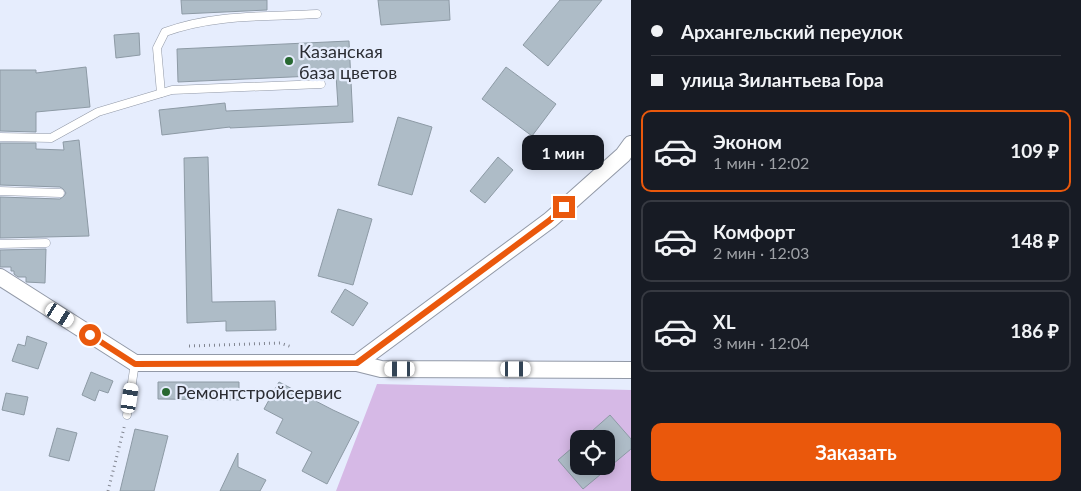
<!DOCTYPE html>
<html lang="ru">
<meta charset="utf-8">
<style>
body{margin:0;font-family:Lato,sans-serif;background:#20242c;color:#f1f3f6;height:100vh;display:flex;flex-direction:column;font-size:19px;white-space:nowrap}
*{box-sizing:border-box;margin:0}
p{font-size:16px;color:#9ea1a6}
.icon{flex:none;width:28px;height:28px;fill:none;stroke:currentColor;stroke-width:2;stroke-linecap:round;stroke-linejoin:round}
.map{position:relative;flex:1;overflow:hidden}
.drawer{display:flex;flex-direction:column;background:#171b24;width:450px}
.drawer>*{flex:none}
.top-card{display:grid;align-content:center;height:110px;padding:0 20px;background:#171b24}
.controls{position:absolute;left:570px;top:430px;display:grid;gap:10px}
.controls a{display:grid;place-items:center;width:45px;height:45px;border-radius:10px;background:#171b24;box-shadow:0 2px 12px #0003;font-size:25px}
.end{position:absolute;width:22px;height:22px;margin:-11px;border:6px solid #ea580c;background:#fff;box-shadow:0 0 0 2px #fff}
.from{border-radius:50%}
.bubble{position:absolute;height:35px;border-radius:10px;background:#171b24;box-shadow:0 2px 12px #0003;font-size:16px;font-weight:700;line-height:35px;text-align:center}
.car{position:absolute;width:15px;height:30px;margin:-15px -8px;border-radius:6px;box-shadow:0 0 4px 1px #0007;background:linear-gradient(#fff 24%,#345 0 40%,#fff 0 76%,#345 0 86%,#fff 0)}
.top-card b{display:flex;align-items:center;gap:18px;height:48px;font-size:19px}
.top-card b+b{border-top:1px solid #363941}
.top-card i{width:12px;height:12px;background:#f1f3f6}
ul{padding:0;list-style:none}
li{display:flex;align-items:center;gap:15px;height:82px;margin:0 10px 8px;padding:0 10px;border:2px solid #363941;border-radius:10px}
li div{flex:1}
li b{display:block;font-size:19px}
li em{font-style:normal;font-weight:700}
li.active{border-color:#ea580c}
li>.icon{width:45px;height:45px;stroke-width:1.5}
.button{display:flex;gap:10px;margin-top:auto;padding:10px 20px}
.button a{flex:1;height:58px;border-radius:10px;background:#ea580c;color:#fff;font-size:20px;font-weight:700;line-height:58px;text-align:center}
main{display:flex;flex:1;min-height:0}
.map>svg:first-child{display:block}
.green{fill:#d6b9e6;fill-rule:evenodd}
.building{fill:#aebcc7;stroke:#8d9aa5}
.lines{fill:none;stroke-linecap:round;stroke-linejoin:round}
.service-casing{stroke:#9299a7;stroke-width:9}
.minor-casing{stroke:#9299a7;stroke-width:18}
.path{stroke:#828691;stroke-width:3;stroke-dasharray:1 4;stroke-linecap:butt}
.service{stroke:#fff;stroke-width:8}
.minor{stroke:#fff;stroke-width:16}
.route{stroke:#ea580c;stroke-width:6}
.poi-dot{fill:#286831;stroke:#e6edfd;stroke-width:2}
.labels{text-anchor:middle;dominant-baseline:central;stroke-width:4.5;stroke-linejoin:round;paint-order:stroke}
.poi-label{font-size:18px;fill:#2b2d33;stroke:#e6edfd;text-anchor:start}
</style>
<main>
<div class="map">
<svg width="631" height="491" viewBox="0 0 631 491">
<rect width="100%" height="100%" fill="#e6edfd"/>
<path class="green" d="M377,384l254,6v101h-295zM579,439h27v27h-27z"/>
<g class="building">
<polygon points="181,0 267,0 267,10 182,14"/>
<polygon points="378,0 449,0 450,20 381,25"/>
<polygon points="560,0 602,0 548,66 523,45"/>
<polygon points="139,33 140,55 116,58 114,35"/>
<polygon points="349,41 353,122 230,128 230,127 162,135 159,110 225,103 226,111 338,106 336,75 178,82 177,49"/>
<polygon points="86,67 90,107 36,112 36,132 0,131 0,70 36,70 36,73"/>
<polygon points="506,67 556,104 532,136 482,99"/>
<polygon points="398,117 432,127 412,195 378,185"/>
<polygon points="79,140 89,236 0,238 0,197 60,199 64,196 66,193 63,189 60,187 0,185 0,143 36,143 36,149 64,150 63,142"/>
<polygon points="208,157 212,302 275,301 276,330 226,331 226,321 187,323 184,158"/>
<polygon points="498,157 513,170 485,203 470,191"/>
<polygon points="338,209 372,219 353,285 318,276"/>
<polygon points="46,249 45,283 26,282 26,277 18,277 14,274 14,271 11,271 11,267 0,267 0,250"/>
<polygon points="345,289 368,303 353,326 331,312"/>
<polygon points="27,336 47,343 38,369 12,361 18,344 25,346"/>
<polygon points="91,372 113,381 108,393 99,390 95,401 82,395"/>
<polygon points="158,382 239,382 239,400 158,399"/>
<polygon points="279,382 333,410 359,422 327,484 302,471 312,452 276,433 283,419 264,409"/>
<polygon points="6,393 28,397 24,415 2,410"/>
<polygon points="610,415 631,439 631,449 583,489 558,460 579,442 579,466 606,466 606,439 583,439"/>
<polygon points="57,428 77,433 69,461 49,456"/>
<polygon points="135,429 168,436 154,491 120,491"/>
<polygon points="238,453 238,467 266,480 260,491 220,491"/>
</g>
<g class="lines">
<g class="service-casing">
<g id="service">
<path d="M161,93l-4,-45 8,-16c49,-18 100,-15 152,-18"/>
<polyline points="0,137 51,138 98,112 172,90 321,84"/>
<polyline points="0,191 60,193"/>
<polyline points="0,244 46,243"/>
<polyline points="127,415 135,363"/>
</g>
</g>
<g class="minor-casing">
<g id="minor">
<polyline points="0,277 135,363 357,363 381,369 631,370"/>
<polyline points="357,363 550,220 623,155 631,144"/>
</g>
</g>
<g class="path">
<polyline points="189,346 280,343 292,347"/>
<polyline points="108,491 125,424"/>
</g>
<use href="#service" class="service"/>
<use href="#minor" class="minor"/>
</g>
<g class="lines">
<polyline class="route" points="90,335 135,364 357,363 550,220 564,207"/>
</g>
<g class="poi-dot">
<circle cx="289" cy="61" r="5"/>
<circle cx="166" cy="392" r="5"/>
</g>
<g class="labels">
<g class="poi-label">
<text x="299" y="51">Казанская<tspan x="299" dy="21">база цветов</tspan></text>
<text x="176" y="392">Ремонтстройсервис</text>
</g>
</g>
</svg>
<div class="controls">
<a><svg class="icon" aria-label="locate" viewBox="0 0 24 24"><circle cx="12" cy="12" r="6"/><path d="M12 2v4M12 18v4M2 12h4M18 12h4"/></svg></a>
</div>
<i class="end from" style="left:90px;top:335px"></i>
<i class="end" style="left:564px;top:207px"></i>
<div class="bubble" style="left:522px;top:135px;width:82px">1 мин</div>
<i class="car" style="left:60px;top:315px;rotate:123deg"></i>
<i class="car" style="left:400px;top:369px;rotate:270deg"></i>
<i class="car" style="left:516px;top:369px;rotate:90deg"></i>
<i class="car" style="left:130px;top:398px;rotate:9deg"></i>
</div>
<section class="drawer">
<div class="top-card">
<b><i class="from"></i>Архангельский переулок</b>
<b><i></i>улица Зилантьева Гора</b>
</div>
<ul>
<li class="active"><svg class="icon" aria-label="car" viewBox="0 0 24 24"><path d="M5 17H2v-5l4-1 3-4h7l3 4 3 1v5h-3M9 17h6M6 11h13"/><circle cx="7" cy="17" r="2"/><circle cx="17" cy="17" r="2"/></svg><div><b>Эконом</b><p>1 мин · 12:02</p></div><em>109 ₽</em></li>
<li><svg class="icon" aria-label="car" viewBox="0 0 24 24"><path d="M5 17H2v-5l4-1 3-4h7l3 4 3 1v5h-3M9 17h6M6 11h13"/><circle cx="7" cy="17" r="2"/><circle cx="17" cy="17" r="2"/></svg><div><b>Комфорт</b><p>2 мин · 12:03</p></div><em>148 ₽</em></li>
<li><svg class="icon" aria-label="car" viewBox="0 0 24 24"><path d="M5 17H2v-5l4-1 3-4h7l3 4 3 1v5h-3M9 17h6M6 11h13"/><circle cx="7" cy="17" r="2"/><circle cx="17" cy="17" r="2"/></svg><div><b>XL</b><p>3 мин · 12:04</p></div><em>186 ₽</em></li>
</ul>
<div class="button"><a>Заказать</a></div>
</section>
</main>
